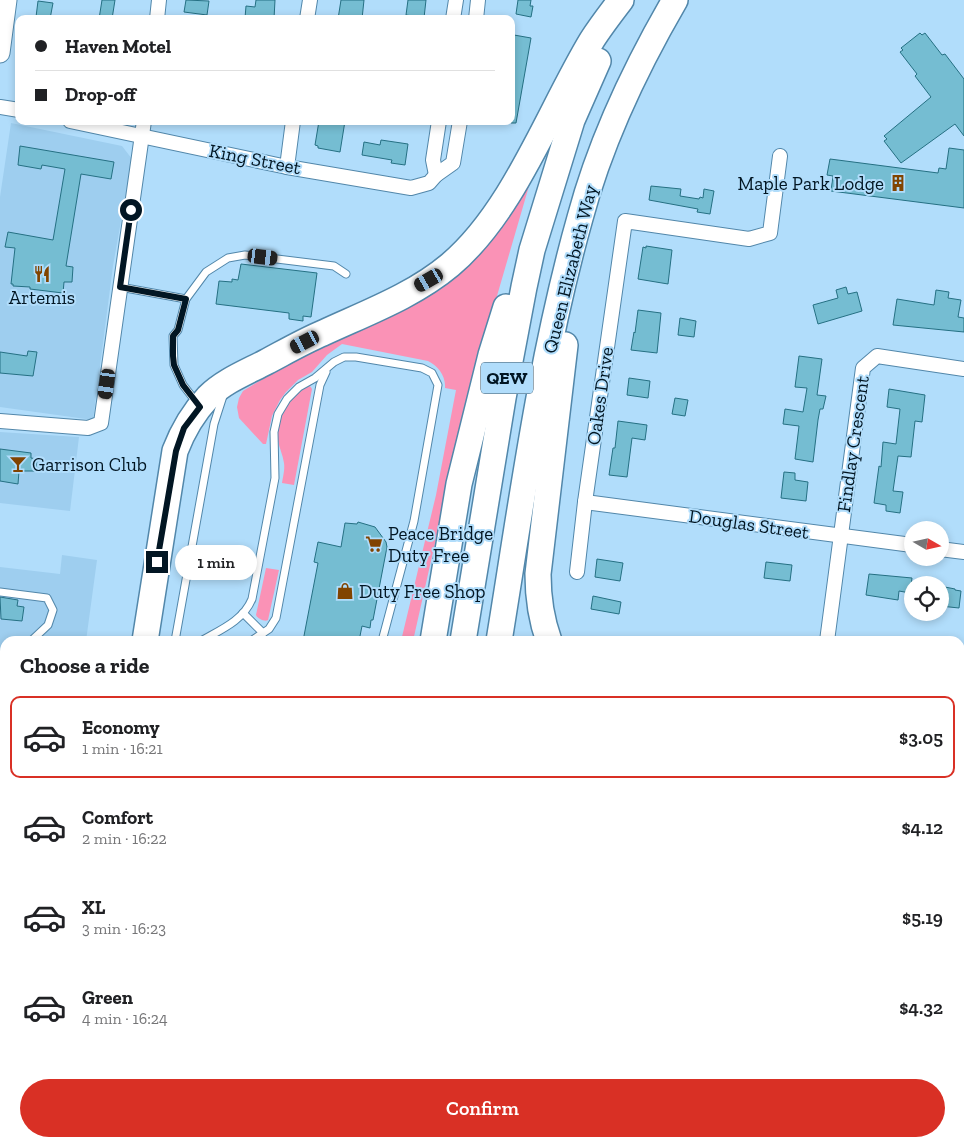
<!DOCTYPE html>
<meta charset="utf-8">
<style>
body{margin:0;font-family:"Zilla Slab",serif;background:#f2f2f2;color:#202124;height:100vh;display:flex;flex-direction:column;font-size:19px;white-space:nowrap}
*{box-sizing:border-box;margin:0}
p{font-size:16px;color:#757577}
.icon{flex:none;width:28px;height:28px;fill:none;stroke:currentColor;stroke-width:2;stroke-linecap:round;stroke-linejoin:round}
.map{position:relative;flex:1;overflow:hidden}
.details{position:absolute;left:0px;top:636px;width:965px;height:511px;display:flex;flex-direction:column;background:#fff;border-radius:15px 15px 0 0;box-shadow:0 2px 8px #0003}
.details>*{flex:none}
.banner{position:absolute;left:15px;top:15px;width:500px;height:110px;border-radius:10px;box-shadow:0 2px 8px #0003;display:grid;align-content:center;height:110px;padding:0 20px;background:#fff}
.needle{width:32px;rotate:99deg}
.controls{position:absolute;left:904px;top:521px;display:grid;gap:10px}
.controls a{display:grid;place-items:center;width:45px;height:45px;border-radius:50%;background:#fff;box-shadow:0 2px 8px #0003;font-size:25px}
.end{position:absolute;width:22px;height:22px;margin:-11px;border:6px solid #021623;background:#fff;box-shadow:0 0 0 2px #fff}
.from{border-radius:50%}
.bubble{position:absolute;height:35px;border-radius:18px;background:#fff;box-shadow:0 2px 8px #0003;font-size:16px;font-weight:600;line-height:35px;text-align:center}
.car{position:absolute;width:15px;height:30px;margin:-15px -8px;border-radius:6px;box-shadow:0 0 4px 1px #0007;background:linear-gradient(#222 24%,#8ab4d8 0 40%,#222 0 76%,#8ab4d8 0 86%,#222 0)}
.banner b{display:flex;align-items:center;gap:18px;height:48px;font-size:19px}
.banner b+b{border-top:1px solid #e0e0e0}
.banner i{width:12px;height:12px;background:#202124}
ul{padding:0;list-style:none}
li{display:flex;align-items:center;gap:15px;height:82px;margin:0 10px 8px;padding:0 10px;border:2px solid transparent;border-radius:10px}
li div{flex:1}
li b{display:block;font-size:19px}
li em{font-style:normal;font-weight:600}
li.selected{border-color:#d93025}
li>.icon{width:45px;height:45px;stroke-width:1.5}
h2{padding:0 20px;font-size:22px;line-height:60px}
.action{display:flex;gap:10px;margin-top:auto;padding:10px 20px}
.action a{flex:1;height:58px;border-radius:30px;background:#d93025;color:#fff;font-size:20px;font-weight:600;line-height:58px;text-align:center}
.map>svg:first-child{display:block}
.built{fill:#9eceef}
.green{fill:#fa92b6}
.building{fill:#75bdd2;stroke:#257083}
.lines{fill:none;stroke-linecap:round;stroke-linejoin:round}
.lane-casing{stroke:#5287aa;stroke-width:9}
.street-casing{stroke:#5287aa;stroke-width:16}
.secondary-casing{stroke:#5287aa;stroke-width:21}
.highway-casing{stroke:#5287aa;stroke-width:28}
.lane{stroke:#fff;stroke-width:7}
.street{stroke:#fff;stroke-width:14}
.secondary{stroke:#fff;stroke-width:19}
.highway{stroke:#fff;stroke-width:25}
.route{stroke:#021623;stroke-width:6}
.labels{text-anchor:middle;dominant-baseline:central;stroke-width:4;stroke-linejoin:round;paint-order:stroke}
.shield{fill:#b1ddfb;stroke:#365264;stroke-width:1}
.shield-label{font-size:18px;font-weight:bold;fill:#021623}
.street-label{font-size:19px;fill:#021623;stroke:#b1ddfb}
.poi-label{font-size:19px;fill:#021623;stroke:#b1ddfb;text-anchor:start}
</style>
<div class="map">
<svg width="964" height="1147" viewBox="0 0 964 1147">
<rect width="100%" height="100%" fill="#b1ddfb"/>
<g class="built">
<polygon points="11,123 122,146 132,159 113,266 93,420 0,407 0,197"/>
<polygon points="0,432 79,437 70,511 0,503"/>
<polygon points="62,555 97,560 86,641 5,641 5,796 0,795 0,567 60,574"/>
</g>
<g class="green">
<path d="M525,184l4,2 -60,206 -56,249h-12l35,-146 20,-105 -11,-2c1,-12 -7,-22 -17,-27l-86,-17 -15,11 -15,17 -14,8 -12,12 -6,8 -8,16 -6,28h-3l-24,-26 -2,-11 2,-9 4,-7 33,-20 124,-63z"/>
<path d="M310,386l2,3 -18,96 -12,-2c1,-7 3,-13 2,-20 -1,-8 -5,-15 -6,-23 -3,-20 13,-47 32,-54z"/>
<path d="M266,568l13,2 -11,50c-3,2 -10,-1 -12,-5z"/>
</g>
<g class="building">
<polygon points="102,0 115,0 112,19 99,19"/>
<polygon points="186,0 209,1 207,15 184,12"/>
<polygon points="256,0 275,0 274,19 245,18 246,6 255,7"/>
<polygon points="341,0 364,0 362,19 338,19"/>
<polygon points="408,0 426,0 424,18 406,15"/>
<polygon points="518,0 531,0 530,6 533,6 531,17 516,14"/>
<polygon points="38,1 53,3 50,19 36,17"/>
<polygon points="920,33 922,35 925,33 942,55 945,54 964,79 964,136 955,124 901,163 884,141 887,139 884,136 931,97 915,76 917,74 900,52 903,50 901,48"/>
<polygon points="514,35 531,38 516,123 511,123 511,49"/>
<polygon points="319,121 345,121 340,152 318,148 318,146 315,145"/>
<polygon points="381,140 408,144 405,165 391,163 392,160 362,155 364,142 380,145"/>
<polygon points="20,146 114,162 111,179 81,174 66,266 73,267 72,282 64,282 63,293 30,289 30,287 13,286 13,284 11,284 15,248 5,247 8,232 53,240 65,169 42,165 41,169 18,165"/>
<polygon points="949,148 964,150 964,208 831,191 833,176 827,175 830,159 938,173 939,168 946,169"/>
<polygon points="651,186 681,189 680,196 699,199 700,197 703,198 704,189 714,191 710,214 697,212 698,209 649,200"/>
<polygon points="646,246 672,250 668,284 638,279 643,247 646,248"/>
<polygon points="241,264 317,273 311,317 303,316 303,321 289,319 289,313 216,304 219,281 232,282 232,279 238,280"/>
<polygon points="846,287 848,294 857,292 862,311 818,324 813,305 838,298 836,290"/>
<polygon points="936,290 949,292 948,298 961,300 958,317 964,318 964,332 893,325 897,299 934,305"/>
<polygon points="638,310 661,313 657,353 631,350 634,332 635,333"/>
<polygon points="680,318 696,321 694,337 678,335"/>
<polygon points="28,351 37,352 33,376 0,373 0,352 27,356"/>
<polygon points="799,356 822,359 817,395 826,396 823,409 820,409 818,420 813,462 795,459 799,426 783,424 785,409 803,412 807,388 795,387"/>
<polygon points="629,378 650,381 648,398 627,395"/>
<polygon points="889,389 925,395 922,422 915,421 911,457 898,456 893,491 903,492 900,513 886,511 886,505 874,503 879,466 881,467 883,442 896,444 900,409 887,407"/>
<polygon points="675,398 688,400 685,416 672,414"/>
<polygon points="618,421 647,425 645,440 632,438 627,477 609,475 613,448 615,448"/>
<polygon points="0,449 31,453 31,458 37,459 36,471 19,471 18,484 0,481"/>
<polygon points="784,472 795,473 795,480 808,482 806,501 781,498"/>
<polygon points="358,522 375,527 386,542 387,547 373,620 371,620 370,628 362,626 359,641 303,641 318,563 314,562 318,542 341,547 345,523 357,524"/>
<polygon points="597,559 623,563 620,581 595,577"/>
<polygon points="766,562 792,565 790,581 764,578"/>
<polygon points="869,574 912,578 910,593 899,591 898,600 866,595"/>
<polygon points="940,586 955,589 955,590 961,591 959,608 940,606"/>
<polygon points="593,596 621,602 619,614 591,609"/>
<polygon points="0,597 18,600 17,606 24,607 22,621 1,619"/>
</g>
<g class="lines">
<g class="lane-casing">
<g id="lane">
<polyline points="120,287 186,299"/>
<polyline points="197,403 183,385 174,365 173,336 178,330 186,299 206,272 228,258 245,255 334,266 346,274"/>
<polyline points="0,592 47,598 53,610 48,625 31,641"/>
<polyline points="243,613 263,633"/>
<polyline points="175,641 214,424 223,396"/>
<path d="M201,641c19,-11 42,-20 51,-42l23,-121 -1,-46 4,-18 9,-15 12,-12 16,-9 19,-16 10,-5h12l66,11 10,5 6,12 -24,136 -32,120"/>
<polyline points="251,641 269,629 276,618 320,385 326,372"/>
<polyline points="0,667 5,667"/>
<polyline points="0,718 5,719"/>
<polyline points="0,931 5,931"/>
<polyline points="0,1009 5,1006"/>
<polyline points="630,1142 634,1147"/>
<polyline points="139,1147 142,1142"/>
<polyline points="314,1147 319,1142"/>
<polyline points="363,1147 366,1142"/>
<polyline points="375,1147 377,1142"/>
<polyline points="452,1147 453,1142"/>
</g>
</g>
<g class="street-casing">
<g id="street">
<polyline points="157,19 159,0"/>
<polyline points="307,19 310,0"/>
<polyline points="453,19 456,0"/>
<polyline points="476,19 478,0"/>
<polyline points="0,107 19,110"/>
<polyline points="70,121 287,167 411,188 429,183 436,175 453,163 460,121"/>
<polyline points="287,167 293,121"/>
<polyline points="436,175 433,160 439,121"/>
<polyline points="0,421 88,428 101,423 144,121"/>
<polyline points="585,502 912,545"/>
<polyline points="940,549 964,552"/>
<polyline points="577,572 585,502 625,221 749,239 770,233 780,156"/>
<polyline points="827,641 863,368 877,356 964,369"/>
<polyline points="960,1001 964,1002"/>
<polyline points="674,1147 675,1142"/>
</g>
</g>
<g class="secondary-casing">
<g id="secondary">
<polyline points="0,53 7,0"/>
<polyline points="960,778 964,778"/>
<polyline points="0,879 5,879"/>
</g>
</g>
<g class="highway-casing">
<g id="highway">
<path d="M145,641l30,-190c8,-21 18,-38 33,-54 16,-16 39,-25 58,-35 19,-10 38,-21 57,-29 43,-20 90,-37 127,-68 64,-54 99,-154 142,-225 9,-14 19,-27 29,-40"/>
<polyline points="433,641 459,484 491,355 506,307"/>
<polyline points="463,641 503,398 524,287 532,250 572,120 598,61"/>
<path d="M499,641c23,-141 42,-285 81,-423 20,-75 56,-151 95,-218"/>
<path d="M549,641c-8,-22 -11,-44 -11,-67l27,-229"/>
<polyline points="511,1142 513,1147"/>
<polyline points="195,1147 199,1142"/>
<polyline points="252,1147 255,1142"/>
<polyline points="292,1147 297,1142"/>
<polyline points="349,1147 352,1142"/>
<polyline points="474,1147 474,1142"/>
</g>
</g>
<use href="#lane" class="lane"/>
<use href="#street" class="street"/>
<use href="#secondary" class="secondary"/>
<use href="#highway" class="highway"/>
</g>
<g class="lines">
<polyline class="route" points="131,210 120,287 186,299 178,330 173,336 173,356 174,365 183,385 200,407 184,428 176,451 157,562"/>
</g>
<defs>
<g id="building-bare" transform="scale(1.35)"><path d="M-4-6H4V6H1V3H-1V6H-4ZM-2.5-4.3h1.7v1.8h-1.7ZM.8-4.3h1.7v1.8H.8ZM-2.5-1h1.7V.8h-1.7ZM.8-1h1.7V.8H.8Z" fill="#814400" stroke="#b1ddfb" stroke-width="2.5" paint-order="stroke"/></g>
<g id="restaurant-bare" transform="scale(1.35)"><path d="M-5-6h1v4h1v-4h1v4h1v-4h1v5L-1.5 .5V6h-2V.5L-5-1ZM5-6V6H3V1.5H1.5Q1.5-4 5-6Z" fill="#814400" stroke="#b1ddfb" stroke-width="2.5" paint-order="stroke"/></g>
<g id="bar-bare" transform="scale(1.35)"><path d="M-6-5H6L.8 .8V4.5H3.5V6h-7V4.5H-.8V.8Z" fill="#814400" stroke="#b1ddfb" stroke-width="2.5" paint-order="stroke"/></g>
<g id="supermarket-bare" transform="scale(1.35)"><path d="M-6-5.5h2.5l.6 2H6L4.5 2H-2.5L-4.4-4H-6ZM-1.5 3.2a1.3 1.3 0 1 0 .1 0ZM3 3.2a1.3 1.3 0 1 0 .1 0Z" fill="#814400" stroke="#b1ddfb" stroke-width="2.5" paint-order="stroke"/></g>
<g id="shop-bare" transform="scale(1.35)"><path d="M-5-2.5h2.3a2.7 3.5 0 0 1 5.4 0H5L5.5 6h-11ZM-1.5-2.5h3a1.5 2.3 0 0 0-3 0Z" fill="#814400" stroke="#b1ddfb" stroke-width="2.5" paint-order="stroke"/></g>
</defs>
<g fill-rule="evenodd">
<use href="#building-bare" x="898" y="183"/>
<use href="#restaurant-bare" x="42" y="274"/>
<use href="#bar-bare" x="18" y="464"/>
<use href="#supermarket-bare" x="374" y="544"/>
<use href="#shop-bare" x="345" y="591"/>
</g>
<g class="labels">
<rect class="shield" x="481" y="362.5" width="52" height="31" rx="4"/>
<g class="shield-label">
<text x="507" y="378">QEW</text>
</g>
<g class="street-label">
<text transform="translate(255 159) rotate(11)">King Street</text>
<text transform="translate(570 269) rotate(-76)">Queen Elizabeth Way</text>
<text transform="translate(600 396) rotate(-82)">Oakes Drive</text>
<text transform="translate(853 444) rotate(-82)">Findlay Crescent</text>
<text transform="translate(749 524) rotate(8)">Douglas Street</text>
</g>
<g class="poi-label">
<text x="884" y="183" text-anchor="end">Maple Park Lodge</text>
<text x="42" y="297" text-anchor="middle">Artemis</text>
<text x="32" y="464">Garrison Club</text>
<text x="388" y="533">Peace Bridge<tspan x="388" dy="22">Duty Free</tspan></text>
<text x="359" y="591">Duty Free Shop</text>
</g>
</g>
</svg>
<div class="controls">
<a><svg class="needle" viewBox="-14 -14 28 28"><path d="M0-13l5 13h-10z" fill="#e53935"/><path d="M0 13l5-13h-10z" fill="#757577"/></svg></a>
<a><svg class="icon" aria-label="locate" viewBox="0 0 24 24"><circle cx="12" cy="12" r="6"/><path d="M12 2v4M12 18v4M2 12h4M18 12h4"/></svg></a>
</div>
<i class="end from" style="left:131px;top:210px"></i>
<i class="end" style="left:157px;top:562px"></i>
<div class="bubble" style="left:175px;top:545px;width:82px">1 min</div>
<i class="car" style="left:263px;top:257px;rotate:97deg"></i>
<i class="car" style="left:429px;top:280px;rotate:240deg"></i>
<i class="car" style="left:305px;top:342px;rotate:243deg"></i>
<i class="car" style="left:107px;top:384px;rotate:188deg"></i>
<div class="banner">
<b><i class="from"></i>Haven Motel</b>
<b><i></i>Drop-off</b>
</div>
<section class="details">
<h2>Choose a ride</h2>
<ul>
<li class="selected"><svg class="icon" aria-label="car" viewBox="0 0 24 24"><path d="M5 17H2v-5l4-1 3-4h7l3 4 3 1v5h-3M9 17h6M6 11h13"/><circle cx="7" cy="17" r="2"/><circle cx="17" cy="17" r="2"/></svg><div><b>Economy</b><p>1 min · 16:21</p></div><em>$3.05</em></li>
<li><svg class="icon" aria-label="car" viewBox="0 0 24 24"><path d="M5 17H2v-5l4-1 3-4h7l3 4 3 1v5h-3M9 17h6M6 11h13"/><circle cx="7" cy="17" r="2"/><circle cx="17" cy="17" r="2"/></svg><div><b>Comfort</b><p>2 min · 16:22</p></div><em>$4.12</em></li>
<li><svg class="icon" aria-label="car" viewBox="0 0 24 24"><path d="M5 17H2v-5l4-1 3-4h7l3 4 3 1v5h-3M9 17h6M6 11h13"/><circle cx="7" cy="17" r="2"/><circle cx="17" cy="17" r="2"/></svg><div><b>XL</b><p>3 min · 16:23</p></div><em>$5.19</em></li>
<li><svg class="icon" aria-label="car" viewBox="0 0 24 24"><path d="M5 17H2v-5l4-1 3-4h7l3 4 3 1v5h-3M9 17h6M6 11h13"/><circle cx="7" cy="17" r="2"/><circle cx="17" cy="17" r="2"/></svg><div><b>Green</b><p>4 min · 16:24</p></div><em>$4.32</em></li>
</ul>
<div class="action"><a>Confirm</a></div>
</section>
</div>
